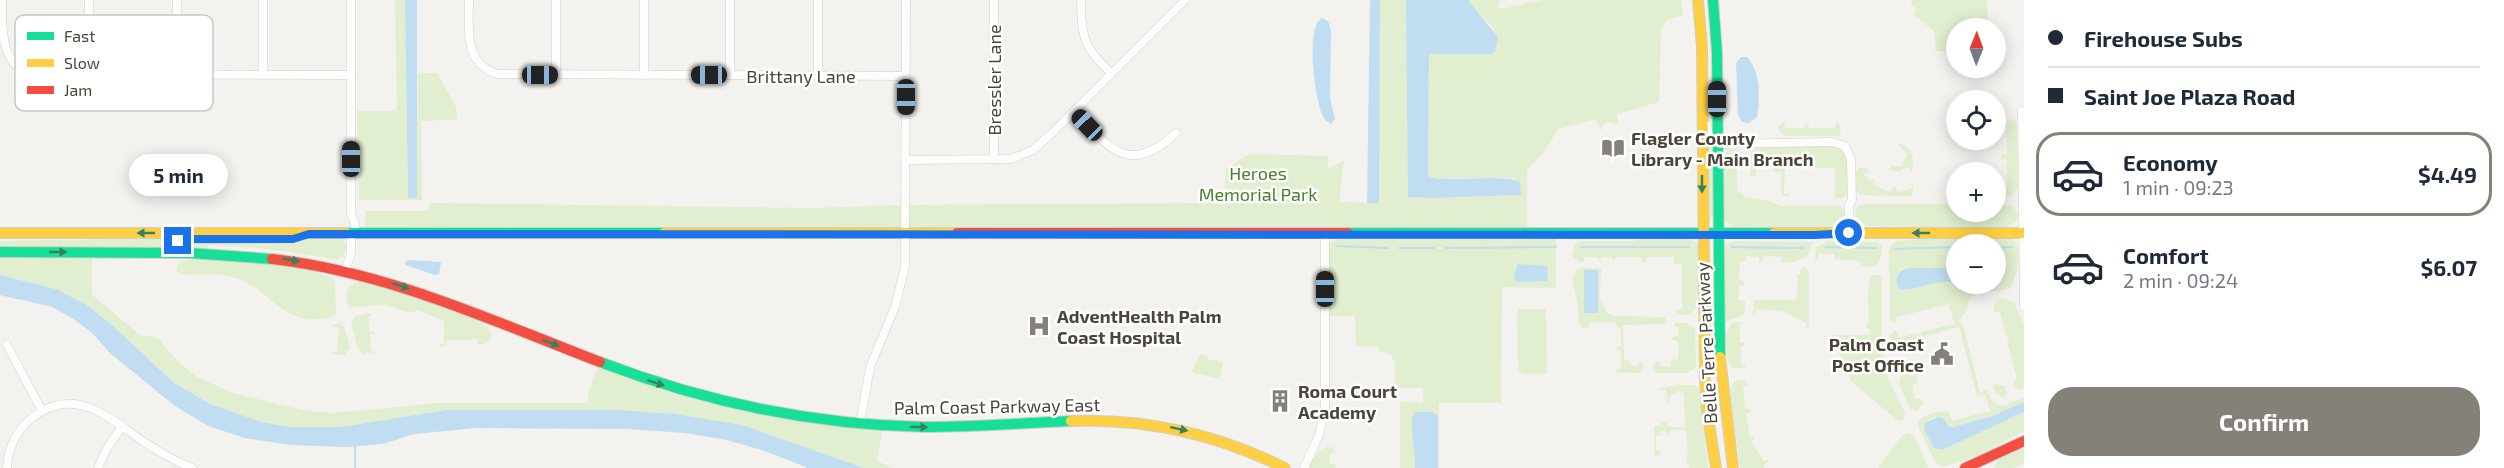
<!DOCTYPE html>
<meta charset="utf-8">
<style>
body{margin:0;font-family:"Exo 2",sans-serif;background:#f2f2f3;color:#1f2937;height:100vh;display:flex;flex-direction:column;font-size:22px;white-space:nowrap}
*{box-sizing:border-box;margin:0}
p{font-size:20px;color:#747a83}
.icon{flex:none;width:33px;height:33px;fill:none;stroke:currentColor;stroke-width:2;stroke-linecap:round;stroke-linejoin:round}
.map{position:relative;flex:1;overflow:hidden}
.drawer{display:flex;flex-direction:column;background:#fff;width:480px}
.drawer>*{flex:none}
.hud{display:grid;align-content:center;height:132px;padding:0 24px;background:#fff}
.needle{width:39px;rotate:1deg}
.tools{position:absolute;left:1946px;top:18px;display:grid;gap:12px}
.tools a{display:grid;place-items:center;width:60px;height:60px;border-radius:50%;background:#fff;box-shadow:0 3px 15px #0003;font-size:30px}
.end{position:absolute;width:27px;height:27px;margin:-14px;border:8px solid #1a73e8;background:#fff;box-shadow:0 0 0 3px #fff}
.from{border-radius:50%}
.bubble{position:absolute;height:42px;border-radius:21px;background:#fff;box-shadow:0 3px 15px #0003;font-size:20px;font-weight:700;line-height:42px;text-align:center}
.car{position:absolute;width:18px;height:36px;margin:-18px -9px;border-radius:8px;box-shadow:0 0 4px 2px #0007;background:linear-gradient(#222 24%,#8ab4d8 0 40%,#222 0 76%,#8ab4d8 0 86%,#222 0)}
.hud b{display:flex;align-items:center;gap:21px;height:57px;font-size:22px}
.hud b+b{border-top:2px solid #e0e1e3}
.hud i{width:15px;height:15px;background:#1f2937}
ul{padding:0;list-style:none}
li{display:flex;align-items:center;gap:18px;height:84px;margin:0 12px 9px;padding:0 12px;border:3px solid transparent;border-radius:24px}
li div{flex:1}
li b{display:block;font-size:22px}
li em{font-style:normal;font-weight:700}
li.on{border-color:#868178}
li>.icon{width:54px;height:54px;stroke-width:1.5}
.button{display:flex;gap:12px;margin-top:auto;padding:12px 24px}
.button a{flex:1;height:69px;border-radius:24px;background:#868178;color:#fff;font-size:24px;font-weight:700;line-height:69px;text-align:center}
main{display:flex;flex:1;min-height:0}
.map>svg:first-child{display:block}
.green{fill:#e1eecf;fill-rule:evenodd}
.water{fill:#c0ddf1}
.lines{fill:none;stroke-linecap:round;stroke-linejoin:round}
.stream{stroke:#c0ddf1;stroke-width:2}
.street-casing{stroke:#d2d0cb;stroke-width:9}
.fast-casing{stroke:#d3cfc5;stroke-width:12}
.slow-casing{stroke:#d3cfc5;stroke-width:12}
.jam-casing{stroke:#d3cfc5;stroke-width:12}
.street{stroke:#fdfdfc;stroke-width:8}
.fast{stroke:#16e098;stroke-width:10}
.slow{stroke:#ffcf43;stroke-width:10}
.jam{stroke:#f24e42;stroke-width:10}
.oneway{fill:#36825f}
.route{stroke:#1a73e8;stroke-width:8}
.labels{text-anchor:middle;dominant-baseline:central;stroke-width:5;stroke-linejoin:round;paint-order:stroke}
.street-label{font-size:18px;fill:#4b4439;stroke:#fff}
.poi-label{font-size:18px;font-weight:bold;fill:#4b4439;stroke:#fff;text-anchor:start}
.park-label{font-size:18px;fill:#4a7f2a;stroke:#fff}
.key{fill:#fff;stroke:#c9c7c4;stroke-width:1.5}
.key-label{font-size:16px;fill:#4b4439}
</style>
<main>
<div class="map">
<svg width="2024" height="468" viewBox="0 0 2024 468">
<rect width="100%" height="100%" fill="#f4f2ee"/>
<g class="green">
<polygon points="395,0 405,0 408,198 417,198 418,73 437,73 456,107 457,120 421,121 422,200 359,200 357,111 397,111"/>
<polygon points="1380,0 1406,0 1408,122 1415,198 1520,195 1515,178 1434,178 1429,177 1428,172 1429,53 1490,54 1494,29 1468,0 1500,0 1498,7 1500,9 1542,0 1681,0 1683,15 1667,20 1661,28 1659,102 1617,114 1618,125 1610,122 1604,124 1600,131 1596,119 1558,129 1545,151 1527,170 1527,231 365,227 365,211 428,211 429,203 816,208 895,205 1225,203 1226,169 1249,154 1328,156 1328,169 1344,160 1339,202 1378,203"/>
<polygon points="1912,0 1987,0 1988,28 1956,28 1956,52 1936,51 1934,31 1914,15 1917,9 1911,5"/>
<polygon points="2011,120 2015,120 2017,125 2018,189 2010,196 1995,196 1995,192 2001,192 2001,186 2007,186 2007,160 2001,159 2001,154 2007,154 2007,128 2001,127"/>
<polygon points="1784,122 1785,128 1804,128 1805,123 1808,123 1809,128 1835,128 1836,122 1841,126 1840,136 1784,136 1778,128 1780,125"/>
<polygon points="1706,138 1713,147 1713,216 1710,219"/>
<path d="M1897,143c16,2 18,17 15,30l-5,-6 -8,5 -10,-2 2,-4 10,1 6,-13z"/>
<path d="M1756,146h80c15,7 15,34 10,49l-5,4 -6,-2v-29h-31l-2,-9h-17l-1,35h5v3l-5,-1 -3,-6v-18h-7l-1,-12h-17v16h-6l1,-23z"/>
<polygon points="1730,149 1740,150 1743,161 1737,161 1737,190 1745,197 1768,201 1781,206 1841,206 1845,213 1841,224 1833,228 1734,227 1726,222 1723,216 1722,155"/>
<polygon points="1867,167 1869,172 1864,174 1870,181 1875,178 1873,184 1884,190 1891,192 1892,187 1896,187 1897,192 1912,188 1911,184 1913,183 1913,193 1909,196 1861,195 1855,190 1855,172 1859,168"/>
<polygon points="1865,204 1956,204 1956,212 1995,212 1995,204 2014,206 2018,214 2016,221 2004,228 1867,226 1858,221 1855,214 1857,207"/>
<path d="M313,237l29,2 4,6 -2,11 -8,4c-42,-8 -84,-14 -128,-15l-1,4h-22l2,-8h112z"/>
<path d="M1944,237l68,2c12,10 5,34 0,47 -12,9 -32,1 -41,12 -4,4 -2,9 -5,13 -3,5 -5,7 -7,11l4,2 17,69 6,-4c9,24 20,16 38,8v5l-31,14 -40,11h-4l-11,-10 -8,2 -6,11 10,18 8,2 82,-38v19l-47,25 -35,11 -7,-5 -17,-36 1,-6c7,-6 22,-11 30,-7l3,8 38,-10 -5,-17 -8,2 -18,-69 -37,10 -1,-5 36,-9h-3l-5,-19 -52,13 -2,6 -5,-2 -1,-70 2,-6 6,-4zM1956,244h39v24l5,1 -3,16 -33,3c-17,-17 -43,3 -64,2l-3,-3v-13l6,-5 53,-1z"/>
<polygon points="176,238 169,249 0,249 0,241"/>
<polygon points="1556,238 1556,288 1502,287 1501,403 1439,403 1439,468 1400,468 1400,402 1423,403 1423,388 1395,388 1395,363 1391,355 1379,351 1379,346 1356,346 1355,316 1328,316 1329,245 1336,239"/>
<polygon points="1648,238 1688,239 1697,243 1699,247 1700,271 1696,308 1690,315 1676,315 1676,310 1682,309 1682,265 1674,264 1674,257 1647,257 1646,262 1643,262 1641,257 1616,257 1613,262 1612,257 1602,257 1599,262 1597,257 1585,257 1584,262 1579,262 1572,255 1575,245 1582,241 1633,241"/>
<path d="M1736,241l77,1 -6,15 -14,5 -11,1 -1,-6 -17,-1 -2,7 -3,-1v-5l-13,-1v5h-6l-1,19 6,1 -1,4h-5v15l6,1v12c-5,7 -14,3 -21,11l-1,-75 2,-4z"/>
<path d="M1828,241l49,1 5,5c0,16 -6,21 -22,20v-6l-25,-2 -1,-5h-16v6h-3l1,-13z"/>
<polygon points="47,255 58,259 92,259 92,295 140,335 158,338 178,362 197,377 233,393 302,410 333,413 438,403 588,403 588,393 599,365 658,387 883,429 877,461 893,468 864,468 741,425 675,414 447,410 341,427 290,427 261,422 210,404 173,382 112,325 87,305 56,289 0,275 0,256"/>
<path d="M213,259c22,2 111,6 122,23l1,31c-4,5 -10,6 -17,6 -39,3 -49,-29 -81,-40 -18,-7 -38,-4 -56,-4l-6,-5 3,-7 6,-3z"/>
<polygon points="1804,267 1809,270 1809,325 1807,328 1806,323 1782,311 1756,309 1755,315 1753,314 1754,300 1794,300 1797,298 1798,278 1795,275 1800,275 1801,269"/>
<polygon points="1601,268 1600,300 1602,301 1607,313 1614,316 1665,317 1666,324 1623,325 1624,360 1630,361 1631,366 1638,366 1640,361 1645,366 1639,373 1616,372 1617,369 1621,368 1621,351 1616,350 1617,347 1621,346 1621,328 1616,327 1616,322 1590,322 1588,328 1584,328 1579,324 1578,305 1572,278 1576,273 1574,271 1580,268"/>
<path d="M1873,275h7l2,5v70l7,30 16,33 -3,8 -5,-1 -46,-39 -12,-29 1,-6 -6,-4 -1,4 -5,-5 3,-6h39v-6l-4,-1c8,-16 -4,-40 7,-53z"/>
<path d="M356,282c39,0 100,26 133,46l3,10 -7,6h-7l-1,-5 -30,2 -1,5 -6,1 -1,-3h5v-22c-8,-7 -17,-6 -25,-12l-8,3 -26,-8 -35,3c-7,-10 -4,-21 6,-26z"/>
<polygon points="2004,298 2014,302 2024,327 2024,389 2021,390 2012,386 2017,379 2007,341 2010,337 2006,336 2000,312 1996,313 1993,309 1996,300"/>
<polygon points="1517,309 1546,309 1547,374 1523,374 1518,370"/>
<polygon points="368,313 374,315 369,316 369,331 377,333 370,334 371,351 376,352 363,354 358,349 351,322 356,316"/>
<path d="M1734,322l11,1 -5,2v18h5v3h-4v18l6,1 -4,3h-11c-8,-12 -11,-37 2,-46z"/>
<polygon points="341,323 345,329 350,348 344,355 334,355 332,352 337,352 339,328 331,326"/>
<polygon points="1675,323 1687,323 1695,329 1696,367 1688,373 1656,373 1653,369 1655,362 1659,361 1660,366 1670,367 1671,360 1678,359 1678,341 1673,340 1671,338 1678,335 1678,327 1674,327"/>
<polygon points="1896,330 1900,337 1919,333 1923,350 1915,352 1913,345 1898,348 1892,345 1890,335"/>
<polygon points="1200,354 1207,356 1208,359 1223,362 1220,379 1192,372"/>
<polygon points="1908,372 1910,376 1916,375 1918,383 1912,385 1915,399 1922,399 1923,404 1917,411 1910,409 1899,384 1901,376"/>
<polygon points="1743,380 1749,385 1743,387 1745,409 1750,409 1750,412 1746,413 1750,438 1754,437 1752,443 1764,461 1769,459 1763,468 1740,468 1730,390 1734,382"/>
<polygon points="1995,384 2005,386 2007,393 2004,398 1996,394 1993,385"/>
<polygon points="1679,385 1695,385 1699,390 1708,468 1689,468 1689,463 1686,463 1688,448 1685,430 1670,430 1670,435 1667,436 1667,431 1661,431 1661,435 1656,436 1656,450 1661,451 1660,455 1654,456 1654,426 1660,426 1660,421 1667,422 1668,427 1685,427 1684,394 1678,390 1678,392 1670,395 1670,401 1668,402 1666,390 1654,389"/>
<path d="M1907,433l8,4 13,31h-50c7,-9 21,-32 29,-35z"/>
<path d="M1332,447l4,5 -6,1v11h6l-1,4h-26c6,-13 9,-20 23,-21z"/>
<polygon points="2024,447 2024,463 2014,468 1994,468 1999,458"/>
</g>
<g class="water">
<polygon points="405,0 417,0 417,198 408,198"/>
<polygon points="1370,0 1380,0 1379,203 1367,203"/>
<path d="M1406,0h62l30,37 -3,14 -4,3h-62l-1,118 1,5c19,5 80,-3 91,5l1,13 -90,3 -23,-1z"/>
<path d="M1322,18l6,3 3,9 -1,68 5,21 -4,5c-4,-2 -7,-5 -9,-10 -7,-17 -17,-87 0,-96z"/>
<path d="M1741,57h6c14,15 13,41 10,60l-8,6 -7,-1 -4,-8 -2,-51z"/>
<polygon points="410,260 441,262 439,274 435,275 405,265 406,261"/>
<polygon points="1518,264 1547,266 1548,281 1516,282 1514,274"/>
<path d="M1909,268h47v15c-18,-5 -36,7 -56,7 -7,-10 -3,-20 9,-22z"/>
<path d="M1995,268l7,2 2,6c-6,15 -27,9 -40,12l-5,-2v-2h36z"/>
<rect x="1584" y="270" width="14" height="43"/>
<polygon points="0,275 56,289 87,305 112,325 173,382 210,404 261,422 290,427 341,427 447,410 617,410 675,414 742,425 864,468 808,468 765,451 727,440 685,433 628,429 476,428 414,434 383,444 346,447 290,445 245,438 208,426 175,406 111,354 92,333 74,319 52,307 0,295"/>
<polygon points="2024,402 2024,412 1942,450 1934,448 1924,430 1925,423 1938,417 1944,419 1949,427 1953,427 1993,416"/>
<path d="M1415,412h18l5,4v52h-23c2,-14 -8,-48 0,-56z"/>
</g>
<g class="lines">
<g class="stream">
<polyline points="1336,246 1388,248"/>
<polyline points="1581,247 1689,247"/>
<polyline points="1731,247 1804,248"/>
<polyline points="1825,247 1876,248"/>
<polyline points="1399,248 1435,248"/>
<polyline points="1445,248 1556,247"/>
<polyline points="1995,248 2012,247"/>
<polyline points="1895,249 1956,247"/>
<polyline points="355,447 355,468"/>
</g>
<g class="street-casing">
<g id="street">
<path d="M2,0c0,28 -2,65 29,74l320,1"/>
<polyline points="89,0 89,75"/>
<polyline points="351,0 351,214 355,224 356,234"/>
<path d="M469,0c0,29 -6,64 29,74l407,2"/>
<polyline points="644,0 644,75"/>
<polyline points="730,0 730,75"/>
<polyline points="818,0 818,75"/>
<polyline points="994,0 994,159"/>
<path d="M1081,0c0,37 3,48 30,73"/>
<polyline points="177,75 177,0"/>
<polyline points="263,75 263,0"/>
<polyline points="556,75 556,0"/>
<path d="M1074,111c35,37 55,66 102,22"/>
<polyline points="2022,111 2024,306"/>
<polyline points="1707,126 1710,139 1717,144 1832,142 1845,146 1851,159 1852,200 1849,205 1849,233"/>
<polyline points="906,160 1011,159 1033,150 1052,133 1185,0"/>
<polyline points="172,252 175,243 186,239 279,239"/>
<polyline points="345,270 351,254 351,234"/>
<polyline points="7,345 42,411"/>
<polyline points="860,424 870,367 895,307 905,267 906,0"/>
<path d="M7,468c1,-20 10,-39 26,-51 43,-32 76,1 111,25 15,10 31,19 48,26"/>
<polyline points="98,468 106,450 122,426"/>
<polyline points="1304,468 1319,435 1325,407 1325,234"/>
</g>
</g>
<g class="fast-casing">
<g id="fast">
<polyline points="1713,0 1717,52 1720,357"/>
<polyline points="346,233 664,233"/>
<polyline points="1348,233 1774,233"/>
<polyline points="0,252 189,253 272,259"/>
<path d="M600,362c105,40 213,63 325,65 49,0 97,-4 146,-6"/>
</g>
</g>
<g class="slow-casing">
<g id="slow">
<polyline points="1698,0 1702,47 1705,379 1707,411 1716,468"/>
<polyline points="0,233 346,233"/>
<polyline points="664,233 957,233"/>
<polyline points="1774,233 2024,233"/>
<polyline points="1720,357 1733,468"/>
<path d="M1071,421c76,-3 146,13 214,47"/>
</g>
</g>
<g class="jam-casing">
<g id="jam">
<polyline points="957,233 1348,233"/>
<path d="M272,259c116,13 221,62 328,103"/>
<polyline points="1965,468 2024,441"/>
</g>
</g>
<use href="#street" class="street"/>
<use href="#fast" class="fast"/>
<use href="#slow" class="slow"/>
<use href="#jam" class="jam"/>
</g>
<defs><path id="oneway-solid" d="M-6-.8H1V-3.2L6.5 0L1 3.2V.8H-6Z" transform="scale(1.5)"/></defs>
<g class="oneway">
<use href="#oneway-solid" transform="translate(1702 184) rotate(90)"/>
<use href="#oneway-solid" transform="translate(146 233) rotate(180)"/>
<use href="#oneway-solid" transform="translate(1921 233) rotate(180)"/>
<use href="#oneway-solid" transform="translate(58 252)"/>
<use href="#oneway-solid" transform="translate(291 260) rotate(9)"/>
<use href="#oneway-solid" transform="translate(401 286) rotate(18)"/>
<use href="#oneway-solid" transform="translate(551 343) rotate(21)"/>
<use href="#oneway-solid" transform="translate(656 383) rotate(18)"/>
<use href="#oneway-solid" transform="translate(919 427) rotate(1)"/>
<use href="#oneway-solid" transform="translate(1179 429) rotate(12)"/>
</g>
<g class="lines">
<polyline class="route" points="178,241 186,239 293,239 309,234 1813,235 1849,233"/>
</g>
<defs>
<g id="library-bare" transform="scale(1.8)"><path d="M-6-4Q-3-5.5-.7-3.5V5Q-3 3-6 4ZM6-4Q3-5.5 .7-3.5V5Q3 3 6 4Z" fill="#868178" stroke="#fff" stroke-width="2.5" paint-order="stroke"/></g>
<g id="hospital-bare" transform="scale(1.8)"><path d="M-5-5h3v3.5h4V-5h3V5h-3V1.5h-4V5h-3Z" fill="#868178" stroke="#fff" stroke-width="2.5" paint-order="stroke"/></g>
<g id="civic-bare" transform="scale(1.8)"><path d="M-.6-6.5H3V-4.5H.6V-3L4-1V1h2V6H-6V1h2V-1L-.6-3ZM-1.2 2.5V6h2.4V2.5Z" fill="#868178" stroke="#fff" stroke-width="2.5" paint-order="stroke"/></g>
<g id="building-bare" transform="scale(1.8)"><path d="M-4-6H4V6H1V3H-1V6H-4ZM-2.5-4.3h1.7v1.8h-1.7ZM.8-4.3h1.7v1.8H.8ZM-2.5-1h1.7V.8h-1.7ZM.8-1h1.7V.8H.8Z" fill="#868178" stroke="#fff" stroke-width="2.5" paint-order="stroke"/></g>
</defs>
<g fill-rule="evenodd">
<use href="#library-bare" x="1613" y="148"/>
<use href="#hospital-bare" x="1039" y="326"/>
<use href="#civic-bare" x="1942" y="354"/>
<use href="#building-bare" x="1280" y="401"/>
</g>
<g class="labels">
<g class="street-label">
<text x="801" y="76">Brittany Lane</text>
<text transform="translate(994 80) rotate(-90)">Bressler Lane</text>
<text transform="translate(1706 343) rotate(-93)">Belle Terre Parkway</text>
<text transform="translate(997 406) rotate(-1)">Palm Coast Parkway East</text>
</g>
<g class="poi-label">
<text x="1631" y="138">Flagler County<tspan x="1631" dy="21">Library - Main Branch</tspan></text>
<text x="1057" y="316">AdventHealth Palm<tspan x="1057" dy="21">Coast Hospital</tspan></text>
<text x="1924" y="344" text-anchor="end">Palm Coast<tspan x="1924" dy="21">Post Office</tspan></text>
<text x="1298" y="391">Roma Court<tspan x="1298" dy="21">Academy</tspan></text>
</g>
<g class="park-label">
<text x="1258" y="173">Heroes<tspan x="1258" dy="21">Memorial Park</tspan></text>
</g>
</g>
<rect x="15" y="15" width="198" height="96" rx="9" class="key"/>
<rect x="27" y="32" width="27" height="8" fill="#16e098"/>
<rect x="27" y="59" width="27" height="8" fill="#ffcf43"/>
<rect x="27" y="86" width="27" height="8" fill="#f24e42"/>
<g class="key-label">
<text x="64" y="42">Fast</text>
<text x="64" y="69">Slow</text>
<text x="64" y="96">Jam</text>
</g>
</svg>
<div class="tools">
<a><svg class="needle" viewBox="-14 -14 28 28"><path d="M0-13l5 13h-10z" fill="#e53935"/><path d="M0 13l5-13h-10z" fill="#747a83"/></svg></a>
<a><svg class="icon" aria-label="locate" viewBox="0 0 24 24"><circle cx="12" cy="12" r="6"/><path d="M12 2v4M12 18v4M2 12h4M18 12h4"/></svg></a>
<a>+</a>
<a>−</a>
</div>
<i class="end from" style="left:1849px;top:233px"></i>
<i class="end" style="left:178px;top:241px"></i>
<div class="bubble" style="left:129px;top:154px;width:99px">5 min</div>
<i class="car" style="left:540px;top:75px;rotate:90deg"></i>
<i class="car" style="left:709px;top:75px;rotate:270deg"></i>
<i class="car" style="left:906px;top:97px;rotate:180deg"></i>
<i class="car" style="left:1717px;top:99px;rotate:0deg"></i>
<i class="car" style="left:1087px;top:125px;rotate:316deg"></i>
<i class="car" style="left:351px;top:159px;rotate:0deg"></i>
<i class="car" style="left:1325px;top:289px;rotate:0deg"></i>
</div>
<section class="drawer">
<div class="hud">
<b><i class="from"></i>Firehouse Subs</b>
<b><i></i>Saint Joe Plaza Road</b>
</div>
<ul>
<li class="on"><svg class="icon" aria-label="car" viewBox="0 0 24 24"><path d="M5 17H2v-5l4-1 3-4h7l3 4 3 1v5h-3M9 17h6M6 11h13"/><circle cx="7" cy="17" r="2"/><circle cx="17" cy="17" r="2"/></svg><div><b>Economy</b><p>1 min · 09:23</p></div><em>$4.49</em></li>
<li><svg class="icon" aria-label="car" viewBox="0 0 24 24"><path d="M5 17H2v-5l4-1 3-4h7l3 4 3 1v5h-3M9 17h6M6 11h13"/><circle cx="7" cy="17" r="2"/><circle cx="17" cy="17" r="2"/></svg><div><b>Comfort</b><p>2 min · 09:24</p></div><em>$6.07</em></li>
</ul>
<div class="button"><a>Confirm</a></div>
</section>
</main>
